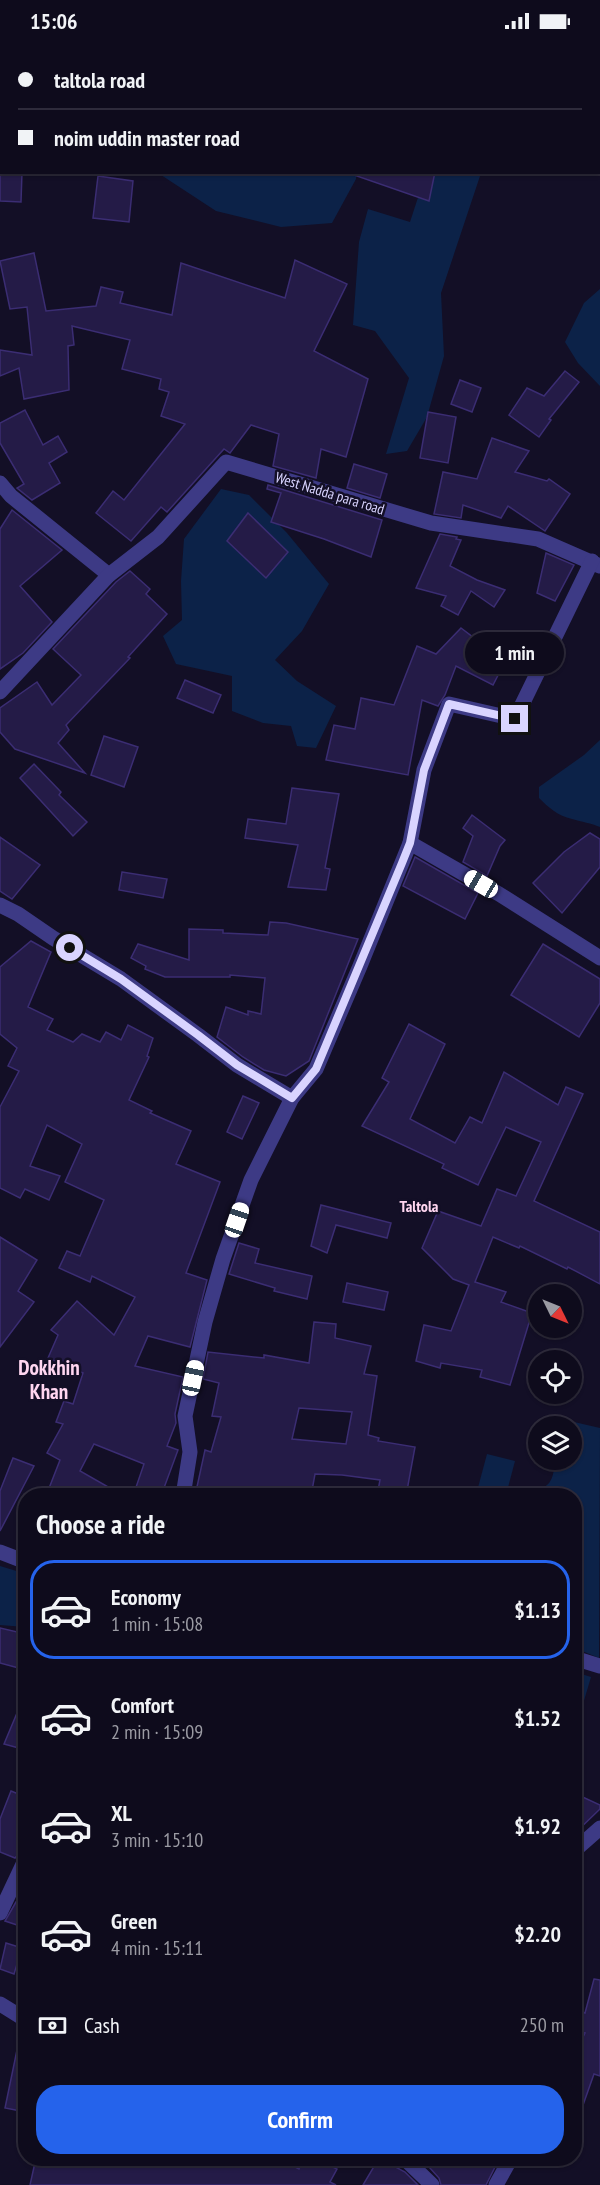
<!DOCTYPE html>
<meta charset="utf-8">
<style>
body{margin:0;font-family:"PT Sans Narrow",sans-serif;background:#171425;color:#f1f3f6;height:100vh;display:flex;flex-direction:column;font-size:22px;white-space:nowrap}
*{box-sizing:border-box;margin:0}
p{font-size:20px;color:#9b9ba3}
.icon{flex:none;width:33px;height:33px;fill:none;stroke:currentColor;stroke-width:2;stroke-linecap:round;stroke-linejoin:round}
.map{position:relative;flex:1;overflow:hidden}
.details{position:absolute;left:18px;top:1446px;width:564px;height:678px;display:flex;flex-direction:column;background:#0e0b1c;border-radius:24px;box-shadow:0 2px 4px #0004,0 0 0 2px #2e2b3b}
.details>*{flex:none}
.guide{position:absolute;left:0px;top:0px;width:600px;height:132px;box-shadow:0 2px 4px #0004,0 0 0 2px #2e2b3b;display:grid;align-content:center;height:132px;padding:0 18px;background:#0e0b1c}
.needle{width:39px;rotate:133deg}
.tools{position:absolute;left:528px;top:1242px;display:grid;gap:12px}
.tools a{display:grid;place-items:center;width:54px;height:54px;border-radius:50%;background:#0e0b1c;box-shadow:0 2px 4px #0004,0 0 0 2px #2e2b3b;font-size:30px}
.end{position:absolute;width:27px;height:27px;margin:-14px;border:8px solid #d9d4ff;background:#111;box-shadow:0 0 0 3px #111}
.from{border-radius:50%}
.bubble{position:absolute;height:42px;border-radius:21px;background:#0e0b1c;box-shadow:0 2px 4px #0004,0 0 0 2px #2e2b3b;font-size:20px;font-weight:700;line-height:42px;text-align:center}
.car{position:absolute;width:18px;height:36px;margin:-18px -9px;border-radius:8px;box-shadow:0 0 4px 2px #0007;background:linear-gradient(#fff 24%,#345 0 40%,#fff 0 76%,#345 0 86%,#fff 0)}
.guide b{display:flex;align-items:center;gap:21px;height:57px;font-size:22px}
.guide b+b{border-top:2px solid #2e2b3b}
.guide i{width:15px;height:15px;background:#f1f3f6}
ul{padding:0;list-style:none}
li{display:flex;align-items:center;gap:18px;height:99px;margin:0 12px 9px;padding:0 6px;border:3px solid transparent;border-radius:24px}
li div{flex:1}
li b{display:block;font-size:22px}
li em{font-style:normal;font-weight:700}
li.on{border-color:#2563eb}
li>.icon{width:54px;height:54px;stroke-width:1.5}
h2{padding:0 18px;font-size:27px;line-height:72px}
.pay{display:flex;align-items:center;gap:15px;height:66px;padding:0 18px;font-size:22px}
.pay p{margin-inline-start:auto}
.cta{display:flex;gap:12px;margin-top:auto;padding:12px 18px}
.cta a{flex:1;height:69px;border-radius:24px;background:#2563eb;color:#fff;font-size:24px;font-weight:700;line-height:69px;text-align:center}
.status{display:flex;justify-content:space-between;align-items:center;height:42px;padding:0 30px;background:#0e0b1c;direction:ltr}
.status svg{height:16px;fill:currentColor}
.map>svg:first-child{display:block}
.water{fill:#0c2248}
.building{fill:#241b47;stroke:#3b2d73;stroke-width:1.5;fill-rule:evenodd}
.lines{fill:none;stroke-linecap:round;stroke-linejoin:round}
.minor{stroke:#3d3a85;stroke-width:15}
.route{stroke:#d9d4ff;stroke-width:8}
.labels{text-anchor:middle;dominant-baseline:central;stroke-width:5;stroke-linejoin:round;paint-order:stroke}
.street-label{font-size:15px;fill:#d9d4ff;stroke:#130f26}
.neighbourhood-label{font-size:16px;font-weight:bold;fill:#ffd6f0;stroke:#130f26}
.district-label{font-size:21px;font-weight:bold;fill:#ffd6f0;stroke:#130f26}
</style>
<div class="status"><b>15:06</b><svg viewBox="0 0 49 12"><path d="M0 12V9h3v3zM5 12V6h3v6zM10 12V3h3v9zM15 12V0h3v12zM26 1h20v11H26zM47 4h2v5h-2z"/></svg></div>
<div class="map">
<svg width="600" height="2143" viewBox="0 0 600 2143">
<rect width="100%" height="100%" fill="#130f26"/>
<g class="water">
<polygon points="112,0 348,0 112,2"/>
<polygon points="158,131 356,131 356,137 332,181 281,185 216,169"/>
<polygon points="426,131 481,131 441,251 444,314 427,375 407,409 386,412 409,336 375,289 353,283 359,200 368,167 410,180"/>
<polygon points="600,247 600,344 578,321 565,300 584,261"/>
<polygon points="221,447 249,453 287,491 329,542 302,589 275,618 297,639 336,664 316,706 297,704 291,684 263,681 232,669 232,634 176,622 163,594 182,578 181,539 184,497"/>
<path d="M600,698v87c-9,-4 -18,-5 -28,-8 -14,-3 -24,-12 -33,-21v-11l45,-32z"/>
<path d="M574,1380l26,6 -1,230 -24,-10 -1,-152h-45c21,-11 24,-12 26,-36h17v-34h-7z"/>
<polygon points="487,1412 515,1419 506,1453 476,1453"/>
<polygon points="0,1524 23,1531 26,1538 25,1585 0,1583"/>
<polygon points="575,1630 591,1635 575,1689 574,1630"/>
</g>
<g class="building">
<polygon points="0,130 22,130 21,160 0,159"/>
<polygon points="354,130 435,130 429,159 354,133"/>
<polygon points="98,134 133,139 129,180 93,176"/>
<polygon points="34,211 46,269 96,264 101,245 123,250 120,261 172,273 181,221 285,256 295,218 347,242 314,309 368,337 346,415 321,407 316,436 273,424 279,392 251,383 230,411 224,407 167,470 161,465 131,499 96,471 113,449 124,458 185,382 161,374 169,350 159,347 161,337 122,327 130,298 72,284 74,303 68,304 69,348 24,357 19,326 0,334 0,308 32,313 27,265 10,267 0,219"/>
<polygon points="565,329 579,340 549,377 551,378 539,395 509,373 527,346 544,354"/>
<polygon points="460,338 481,346 472,370 451,362"/>
<polygon points="25,368 43,403 58,394 67,410 49,421 60,441 32,458 17,446 24,442 0,401 0,381"/>
<polygon points="428,370 456,375 448,421 420,416"/>
<polygon points="492,396 529,409 515,430 547,439 549,437 570,452 545,489 508,464 501,476 463,463 461,476 434,472 443,430 477,437"/>
<polygon points="354,422 387,432 380,456 347,446"/>
<polygon points="268,443 382,478 371,515 324,497 271,480 281,451 267,447"/>
<polygon points="12,468 62,508 20,544 52,580 23,611 0,627 0,487"/>
<polygon points="248,471 288,510 266,536 227,499"/>
<polygon points="440,492 457,495 456,497 461,498 450,524 477,538 505,548 494,565 471,549 458,573 441,564 446,554 416,546"/>
<polygon points="546,511 574,523 555,559 537,551"/>
<polygon points="130,529 150,547 146,552 167,572 128,615 130,616 66,683 69,688 58,701 85,731 15,707 0,690 0,666 37,640 52,663 81,633 53,607 116,540"/>
<polygon points="461,586 473,595 508,614 493,643 456,624 445,653 438,664 422,658 408,733 326,718 334,683 355,687 361,656 394,663 417,604 436,612"/>
<polygon points="185,638 221,653 213,671 177,656"/>
<polygon points="104,694 138,705 124,745 91,733"/>
<polygon points="34,722 61,750 59,753 87,780 73,794 20,736"/>
<polygon points="292,746 339,752 325,826 330,827 326,848 288,845 298,803 245,796 248,777 286,782"/>
<polygon points="472,773 505,798 500,804 487,834 463,820 473,794 463,786"/>
<polygon points="590,791 600,797 600,825 562,871 533,841 564,810"/>
<polygon points="0,795 40,823 12,857 0,849"/>
<polygon points="415,815 478,851 465,877 403,844"/>
<polygon points="122,830 167,837 163,856 119,848"/>
<polygon points="270,880 286,881 358,897 309,1019 286,1034 264,1028 243,1015 217,995 226,965 248,973 248,969 261,972 265,936 230,933 230,935 165,935 145,927 146,924 131,916 138,902 189,918 189,887 223,888 223,891 268,893"/>
<polygon points="31,899 51,910 28,965 53,977 47,988 73,1000 82,992 100,1000 106,990 121,998 128,983 153,996 147,1014 149,1015 129,1058 152,1069 150,1071 191,1089 176,1122 220,1140 186,1231 207,1238 190,1305 148,1294 135,1324 183,1335 175,1372 176,1381 167,1404 178,1408 161,1454 133,1454 144,1422 94,1402 80,1429 124,1454 46,1454 60,1418 47,1411 63,1382 56,1380 64,1359 73,1362 83,1331 48,1316 58,1293 51,1288 77,1259 114,1293 135,1255 92,1234 90,1240 59,1226 67,1209 80,1214 104,1158 65,1140 82,1102 47,1083 30,1124 60,1134 49,1158 25,1147 20,1156 0,1146 0,1065 19,1029 8,1024 17,1006 0,992 0,925"/>
<polygon points="543,902 600,937 600,961 579,995 511,953"/>
<polygon points="409,982 445,1002 410,1077 455,1101 470,1075 482,1081 504,1030 558,1063 566,1045 583,1052 534,1159 600,1190 600,1242 568,1225 567,1227 520,1204 519,1206 493,1195 475,1240 506,1250 501,1260 532,1271 510,1343 480,1335 482,1328 441,1321 440,1326 416,1319 424,1283 451,1289 469,1243 453,1237 422,1206 438,1169 481,1184 497,1147 516,1154 541,1100 506,1085 478,1143 442,1126 444,1122 362,1084 389,1040 382,1036"/>
<polygon points="243,1054 259,1061 242,1097 227,1090"/>
<polygon points="321,1163 391,1181 387,1196 336,1183 327,1211 311,1204"/>
<polygon points="0,1195 37,1218 18,1249 34,1260 0,1305"/>
<polygon points="239,1201 259,1207 255,1221 312,1234 307,1257 274,1249 275,1246 229,1232"/>
<polygon points="347,1241 388,1250 384,1268 343,1260"/>
<path d="M314,1280l22,2 -1,14 36,8 -7,28 13,2 -9,59 11,3 -1,3 37,6 -9,49h-29l3,-16 -38,-5 -27,-1 -4,22h-116l10,-46 6,2 10,-35 -9,-1 7,-33 -16,-4 5,-27 56,6v-3l45,8zM299,1366l53,4 -6,32 -54,-5z"/>
<polygon points="13,1416 34,1424 0,1489 0,1449"/>
<polygon points="0,1586 26,1592 26,1628 0,1621"/>
<polygon points="25,1652 26,1652 26,1708 4,1702"/>
<polygon points="11,1749 26,1755 26,1804 15,1816 0,1810 0,1777"/>
<polygon points="574,1751 600,1763 600,1767 574,1792"/>
<polygon points="16,1860 26,1863 26,1886 5,1879"/>
<polygon points="6,1901 22,1906 14,1932 0,1927"/>
<polygon points="594,1937 600,1938 600,2034 594,2032 577,2080 574,2080 574,2013 585,1991 574,1988 574,1968 585,1971"/>
<polygon points="18,2003 26,2004 26,2070 5,2066"/>
<polygon points="36,2116 52,2120 54,2116 277,2116 299,2127 304,2116 313,2116 337,2127 330,2140 336,2143 30,2143"/>
<polygon points="379,2116 405,2130 418,2143 363,2143"/>
<polygon points="421,2116 496,2116 498,2119 486,2143 441,2143 439,2136"/>
</g>
<g class="lines">
<g class="minor">
<polyline points="598,49 600,46"/>
<polyline points="0,441 11,454 109,533"/>
<polyline points="0,650 109,533 158,495 226,420 431,481 538,497 600,524"/>
<polyline points="410,801 499,852 600,916"/>
<polyline points="0,863 18,872 53,896 121,937 198,993 237,1023 292,1056"/>
<polyline points="183,1454 190,1410 185,1374 205,1280 223,1217 251,1138 292,1056 316,1027 360,924 410,801 424,728 449,662 515,677 592,519"/>
<polyline points="0,1510 26,1520"/>
<polyline points="574,1616 600,1624"/>
<polyline points="574,1809 600,1786"/>
<polyline points="0,1871 26,1816"/>
<polyline points="0,1962 26,1978"/>
<polyline points="404,2116 432,2143"/>
<polyline points="496,2143 511,2116"/>
</g>
</g>
<g class="lines">
<polyline class="route" points="70,906 121,937 198,993 237,1023 292,1056 316,1027 402,821 410,801 424,728 449,662 515,677"/>
</g>
<g class="labels">
<g class="street-label">
<text transform="translate(330 451) rotate(17)">West Nadda para road</text>
</g>
<g class="neighbourhood-label">
<text x="419" y="1164">Taltola</text>
</g>
<g class="district-label">
<text x="49" y="1325">Dokkhin<tspan x="49" dy="24">Khan</tspan></text>
</g>
</g>
</svg>
<div class="tools">
<a><svg class="needle" viewBox="-14 -14 28 28"><path d="M0-13l5 13h-10z" fill="#e53935"/><path d="M0 13l5-13h-10z" fill="#9b9ba3"/></svg></a>
<a><svg class="icon" aria-label="locate" viewBox="0 0 24 24"><circle cx="12" cy="12" r="6"/><path d="M12 2v4M12 18v4M2 12h4M18 12h4"/></svg></a>
<a><svg class="icon" aria-label="layers" viewBox="0 0 24 24"><path d="M12 4l9 5-9 5-9-5zM3 14l9 5 9-5"/></svg></a>
</div>
<i class="end from" style="left:70px;top:906px"></i>
<i class="end" style="left:515px;top:677px"></i>
<div class="bubble" style="left:465px;top:590px;width:99px">1 min</div>
<i class="car" style="left:481px;top:842px;rotate:300deg"></i>
<i class="car" style="left:237px;top:1178px;rotate:19deg"></i>
<i class="car" style="left:193px;top:1336px;rotate:12deg"></i>
<div class="guide">
<b><i class="from"></i>taltola road</b>
<b><i></i>noim uddin master road</b>
</div>
<section class="details">
<h2>Choose a ride</h2>
<ul>
<li class="on"><svg class="icon" aria-label="car" viewBox="0 0 24 24"><path d="M5 17H2v-5l4-1 3-4h7l3 4 3 1v5h-3M9 17h6M6 11h13"/><circle cx="7" cy="17" r="2"/><circle cx="17" cy="17" r="2"/></svg><div><b>Economy</b><p>1 min · 15:08</p></div><em>$1.13</em></li>
<li><svg class="icon" aria-label="car" viewBox="0 0 24 24"><path d="M5 17H2v-5l4-1 3-4h7l3 4 3 1v5h-3M9 17h6M6 11h13"/><circle cx="7" cy="17" r="2"/><circle cx="17" cy="17" r="2"/></svg><div><b>Comfort</b><p>2 min · 15:09</p></div><em>$1.52</em></li>
<li><svg class="icon" aria-label="car" viewBox="0 0 24 24"><path d="M5 17H2v-5l4-1 3-4h7l3 4 3 1v5h-3M9 17h6M6 11h13"/><circle cx="7" cy="17" r="2"/><circle cx="17" cy="17" r="2"/></svg><div><b>XL</b><p>3 min · 15:10</p></div><em>$1.92</em></li>
<li><svg class="icon" aria-label="car" viewBox="0 0 24 24"><path d="M5 17H2v-5l4-1 3-4h7l3 4 3 1v5h-3M9 17h6M6 11h13"/><circle cx="7" cy="17" r="2"/><circle cx="17" cy="17" r="2"/></svg><div><b>Green</b><p>4 min · 15:11</p></div><em>$2.20</em></li>
</ul>
<div class="pay"><svg class="icon" aria-label="cash" viewBox="0 0 24 24"><path d="M3 7h18v10H3z"/><circle cx="12" cy="12" r="2"/></svg>Cash<p>250 m</p></div>
<div class="cta"><a>Confirm</a></div>
</section>
</div>
